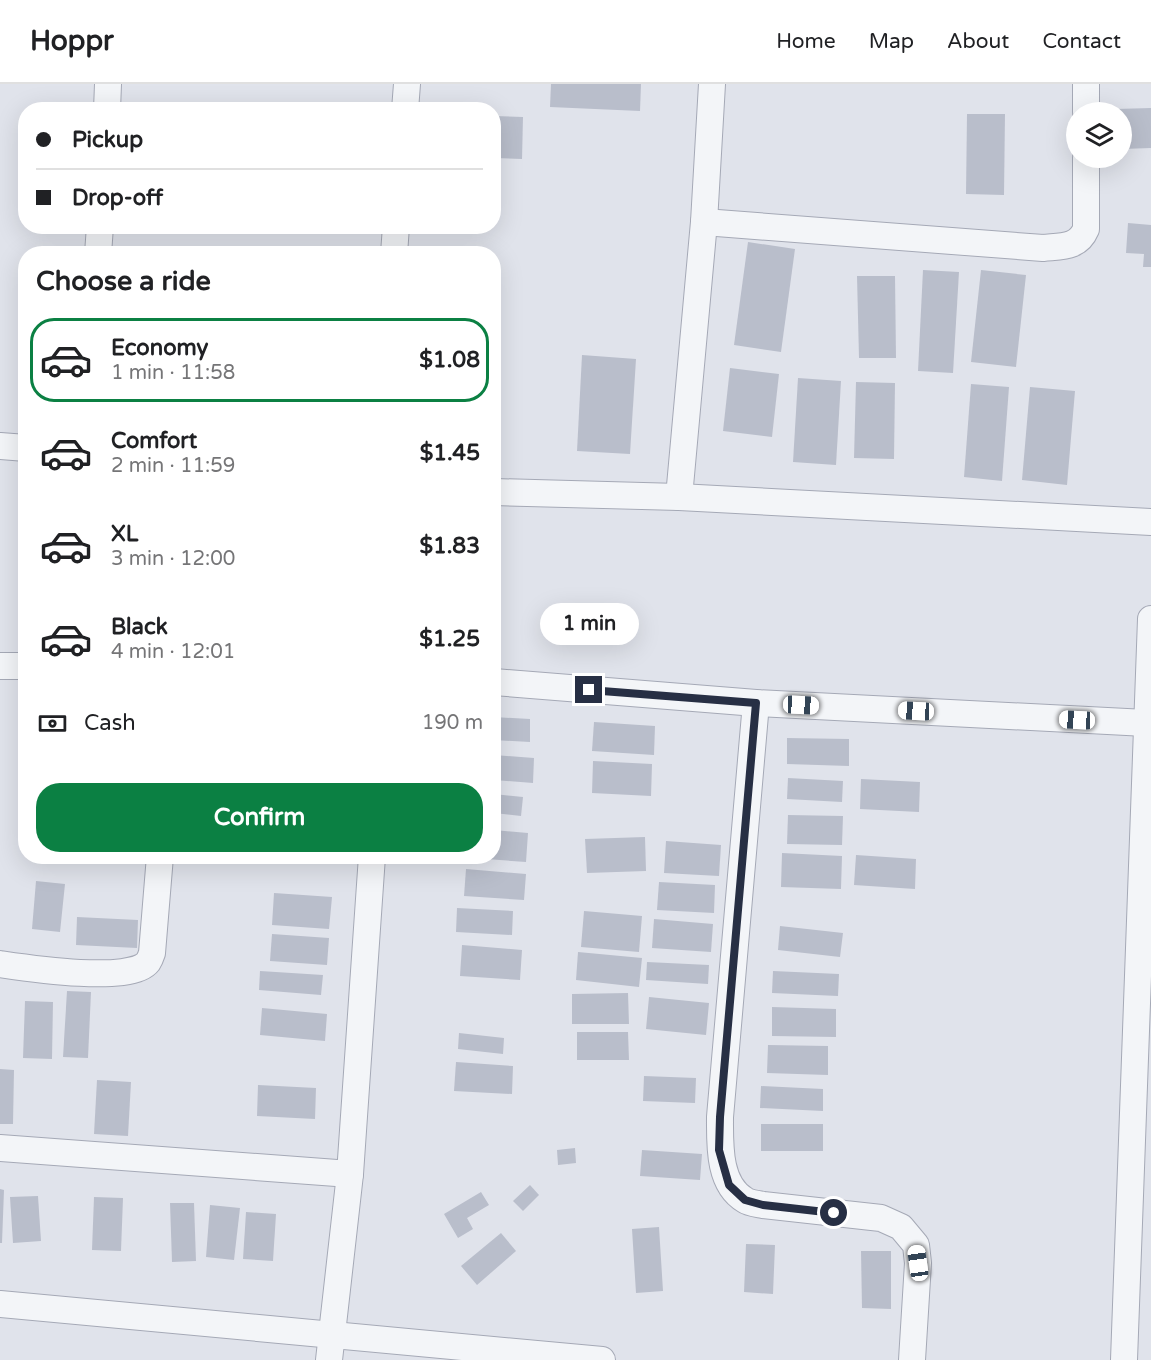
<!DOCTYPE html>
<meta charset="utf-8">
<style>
body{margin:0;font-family:"Varela Round",sans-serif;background:#f2f2f2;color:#202124;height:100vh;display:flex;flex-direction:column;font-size:22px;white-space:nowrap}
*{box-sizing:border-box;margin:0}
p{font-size:20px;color:#757577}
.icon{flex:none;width:33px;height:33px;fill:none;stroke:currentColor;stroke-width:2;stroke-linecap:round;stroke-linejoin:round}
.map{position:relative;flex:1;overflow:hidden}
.panel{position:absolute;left:18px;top:162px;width:483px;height:618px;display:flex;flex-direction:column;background:#fff;border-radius:24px;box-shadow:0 6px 24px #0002}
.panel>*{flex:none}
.hud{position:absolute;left:18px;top:18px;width:483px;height:132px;border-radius:24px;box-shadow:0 6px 24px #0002;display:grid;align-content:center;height:132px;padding:0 18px;background:#fff}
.fabs{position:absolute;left:1066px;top:18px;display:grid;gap:12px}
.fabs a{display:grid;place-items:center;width:66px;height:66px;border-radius:50%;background:#fff;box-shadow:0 6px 24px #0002;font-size:30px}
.end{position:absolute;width:27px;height:27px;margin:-14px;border:8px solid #272f44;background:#fff;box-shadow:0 0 0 3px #fff}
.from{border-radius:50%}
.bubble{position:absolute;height:42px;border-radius:21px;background:#fff;box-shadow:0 6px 24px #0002;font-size:20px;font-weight:700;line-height:42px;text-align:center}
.car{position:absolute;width:18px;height:36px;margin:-18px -9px;border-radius:8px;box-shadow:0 0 4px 2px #0007;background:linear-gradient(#fff 24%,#345 0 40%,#fff 0 76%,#345 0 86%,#fff 0)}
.hud b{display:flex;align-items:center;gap:21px;height:57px;font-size:22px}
.hud b+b{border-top:2px solid #e0e0e0}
.hud i{width:15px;height:15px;background:#202124}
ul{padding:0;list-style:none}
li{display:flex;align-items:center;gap:18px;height:84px;margin:0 12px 9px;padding:0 6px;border:3px solid transparent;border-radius:24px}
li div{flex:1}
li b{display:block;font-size:22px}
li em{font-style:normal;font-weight:700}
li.current{border-color:#0b8043}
li>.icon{width:54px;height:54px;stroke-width:1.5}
h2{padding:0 18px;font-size:27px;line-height:72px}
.pay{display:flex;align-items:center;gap:15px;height:66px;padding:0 18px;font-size:22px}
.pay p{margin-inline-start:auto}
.button{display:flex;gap:12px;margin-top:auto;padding:12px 18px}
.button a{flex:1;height:69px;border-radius:24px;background:#0b8043;color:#fff;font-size:24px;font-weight:700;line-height:69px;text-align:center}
header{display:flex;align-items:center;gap:36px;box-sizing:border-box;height:84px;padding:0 30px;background:#fff;border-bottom:2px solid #e0e0e0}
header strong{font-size:28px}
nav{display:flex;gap:33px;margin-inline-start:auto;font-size:21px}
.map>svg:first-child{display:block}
.building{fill:#b9becb}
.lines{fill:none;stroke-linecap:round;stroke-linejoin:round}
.minor-casing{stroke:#a5a9b6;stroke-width:28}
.minor{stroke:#f3f5f8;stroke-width:26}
.route{stroke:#272f44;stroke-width:8}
</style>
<header>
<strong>Hoppr</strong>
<nav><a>Home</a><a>Map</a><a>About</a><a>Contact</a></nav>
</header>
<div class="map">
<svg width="1151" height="1276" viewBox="0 0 1151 1276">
<rect width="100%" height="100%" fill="#e0e3eb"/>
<g class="building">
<polygon points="551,0 641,0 640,27 550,23"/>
<polygon points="1151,24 1151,64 1122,65 1122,28 1116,28 1116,25"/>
<polygon points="967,30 1005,30 1004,111 966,110"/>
<polygon points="494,32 523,33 522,75 494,74"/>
<polygon points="1128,139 1151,141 1151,183 1143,183 1144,170 1126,169"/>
<polygon points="748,158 795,165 781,268 734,261"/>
<polygon points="923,186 959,188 953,289 918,287"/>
<polygon points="981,186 1026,191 1016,283 971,278"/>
<polygon points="857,192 895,192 896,274 859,274"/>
<polygon points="582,271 636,275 630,370 577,367"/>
<polygon points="730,284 779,290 772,353 723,347"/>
<polygon points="798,294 841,297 836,381 793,378"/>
<polygon points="856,298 895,299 894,375 854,374"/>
<polygon points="971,300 1009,303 1002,397 964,393"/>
<polygon points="1030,303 1075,307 1067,401 1022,396"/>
<polygon points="494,633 530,635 530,658 494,656"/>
<polygon points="594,638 655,642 654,671 592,667"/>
<polygon points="787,654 849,655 849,682 787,680"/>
<polygon points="494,671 534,674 533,699 494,696"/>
<polygon points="593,677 652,680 651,712 592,709"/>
<polygon points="788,694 843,697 842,718 787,715"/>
<polygon points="861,695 920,698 919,728 860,725"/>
<polygon points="494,710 523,713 521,732 494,729"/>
<polygon points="788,731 843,732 842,761 787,760"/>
<polygon points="494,746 528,749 526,778 473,774 473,772 494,772"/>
<polygon points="645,753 646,787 587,789 585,755"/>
<polygon points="666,757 721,761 719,792 664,789"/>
<polygon points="782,769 842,772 841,805 781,803"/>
<polygon points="856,771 916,775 915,805 854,801"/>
<polygon points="466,785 526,790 524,816 464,812"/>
<polygon points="36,797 65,800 60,848 32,845"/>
<polygon points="659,798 715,801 714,829 657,826"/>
<polygon points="274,809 332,813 329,845 272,841"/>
<polygon points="457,824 513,827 512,851 456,848"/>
<polygon points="584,827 642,832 639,868 581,863"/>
<polygon points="77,833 138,836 137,864 76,861"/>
<polygon points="654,835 713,840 711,868 652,864"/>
<polygon points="780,842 843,849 840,873 778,866"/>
<polygon points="272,850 329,854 327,881 270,877"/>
<polygon points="462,861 522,866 520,896 460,892"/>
<polygon points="578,868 642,874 639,903 576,896"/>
<polygon points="647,878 709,881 708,900 646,896"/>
<polygon points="260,887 323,891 321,911 259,906"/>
<polygon points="773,887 839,890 838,912 772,909"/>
<polygon points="67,907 91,908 88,974 63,973"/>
<polygon points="628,909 629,940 572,940 572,910"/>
<polygon points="649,913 709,919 706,951 646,945"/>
<polygon points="25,917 53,918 52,975 23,974"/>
<polygon points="772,923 836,925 836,953 772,952"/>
<polygon points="262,924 327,930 325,957 260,951"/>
<polygon points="577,948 628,948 629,976 577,976"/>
<polygon points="459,949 504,954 503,970 458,965"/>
<polygon points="768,961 828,962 828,991 767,989"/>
<polygon points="456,978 513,982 512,1010 454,1007"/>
<polygon points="0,985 14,986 13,1040 0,1040"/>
<polygon points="644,992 696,994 695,1019 643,1017"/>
<polygon points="97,996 131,998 128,1052 94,1050"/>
<polygon points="258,1001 316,1004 315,1035 257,1032"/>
<polygon points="761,1002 823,1005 823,1027 760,1024"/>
<rect x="761" y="1040" width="62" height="27"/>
<polygon points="575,1064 576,1079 558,1081 557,1066"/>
<polygon points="642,1066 702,1070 700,1096 640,1092"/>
<polygon points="530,1101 539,1111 523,1127 513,1117"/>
<polygon points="0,1105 4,1106 2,1159 0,1159"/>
<polygon points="481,1108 489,1121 467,1134 473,1145 458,1154 444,1130"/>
<polygon points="38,1112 41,1157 13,1159 10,1113"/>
<polygon points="94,1113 123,1114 121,1167 92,1166"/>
<polygon points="170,1119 194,1119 196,1177 172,1178"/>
<polygon points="210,1121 240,1124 234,1176 206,1173"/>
<polygon points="246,1128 276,1130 273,1177 243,1175"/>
<polygon points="659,1143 663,1207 636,1209 632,1145"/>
<polygon points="501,1149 516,1167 477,1201 461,1182"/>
<polygon points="746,1160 775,1161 773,1210 744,1208"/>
<polygon points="861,1167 891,1167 891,1225 862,1224"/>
</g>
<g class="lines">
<g class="minor-casing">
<g id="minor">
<polyline points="107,26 108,0"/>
<polyline points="405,26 407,0"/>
<polyline points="1086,28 1086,0"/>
<path d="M704,138l339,26c19,-2 35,0 43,-19v-71"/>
<polyline points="98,170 100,142"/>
<polyline points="394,170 396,142"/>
<polyline points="0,362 26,364"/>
<polyline points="494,408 679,413 1151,438"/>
<polyline points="679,413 704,138 712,0"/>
<polyline points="0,582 26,582"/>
<polyline points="494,598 756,619 1146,639"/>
<path d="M756,619l-36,414c0,27 -2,67 25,83 4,3 13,4 18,5l118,13 20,9 15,18 2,18 -6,97"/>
<path d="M0,880c27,4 131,20 148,-2 2,-3 3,-6 4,-9l8,-97"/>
<polyline points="0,1064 350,1090"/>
<polyline points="0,1220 602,1276"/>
<polyline points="329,1276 350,1090 372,772"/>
<polyline points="1124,1276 1151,535"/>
</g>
</g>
<use href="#minor" class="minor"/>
</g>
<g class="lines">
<polyline class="route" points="589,606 756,619 720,1033 719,1066 729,1101 745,1116 763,1121 834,1129"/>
</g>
</svg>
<div class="fabs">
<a><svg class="icon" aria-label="layers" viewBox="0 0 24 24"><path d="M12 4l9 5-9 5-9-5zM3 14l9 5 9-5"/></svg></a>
</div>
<i class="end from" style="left:834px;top:1129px"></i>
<i class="end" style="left:589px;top:606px"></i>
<div class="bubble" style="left:540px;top:519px;width:99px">1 min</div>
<i class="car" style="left:801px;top:621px;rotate:93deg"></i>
<i class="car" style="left:916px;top:627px;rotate:273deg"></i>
<i class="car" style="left:1077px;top:636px;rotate:273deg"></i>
<i class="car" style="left:918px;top:1179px;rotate:352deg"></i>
<div class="hud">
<b><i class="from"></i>Pickup</b>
<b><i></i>Drop-off</b>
</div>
<section class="panel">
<h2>Choose a ride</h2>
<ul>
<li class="current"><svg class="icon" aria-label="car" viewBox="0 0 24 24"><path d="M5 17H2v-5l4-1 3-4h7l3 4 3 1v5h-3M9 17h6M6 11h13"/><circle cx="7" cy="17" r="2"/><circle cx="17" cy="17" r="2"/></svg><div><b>Economy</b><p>1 min · 11:58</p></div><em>$1.08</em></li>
<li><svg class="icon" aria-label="car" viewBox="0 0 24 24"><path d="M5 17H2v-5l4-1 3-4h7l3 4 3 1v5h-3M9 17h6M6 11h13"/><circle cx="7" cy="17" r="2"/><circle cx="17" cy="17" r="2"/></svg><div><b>Comfort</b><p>2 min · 11:59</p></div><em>$1.45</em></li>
<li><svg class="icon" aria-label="car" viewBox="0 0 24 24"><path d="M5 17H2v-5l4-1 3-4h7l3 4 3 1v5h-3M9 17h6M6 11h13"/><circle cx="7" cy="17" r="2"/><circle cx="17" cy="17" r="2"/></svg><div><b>XL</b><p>3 min · 12:00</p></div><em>$1.83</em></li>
<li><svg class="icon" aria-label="car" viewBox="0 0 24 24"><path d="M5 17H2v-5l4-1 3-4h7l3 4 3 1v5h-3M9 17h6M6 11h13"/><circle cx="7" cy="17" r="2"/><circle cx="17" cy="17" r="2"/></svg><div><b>Black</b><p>4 min · 12:01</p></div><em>$1.25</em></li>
</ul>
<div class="pay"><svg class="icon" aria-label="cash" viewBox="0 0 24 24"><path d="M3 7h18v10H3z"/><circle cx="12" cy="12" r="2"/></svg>Cash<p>190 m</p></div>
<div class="button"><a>Confirm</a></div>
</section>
</div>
